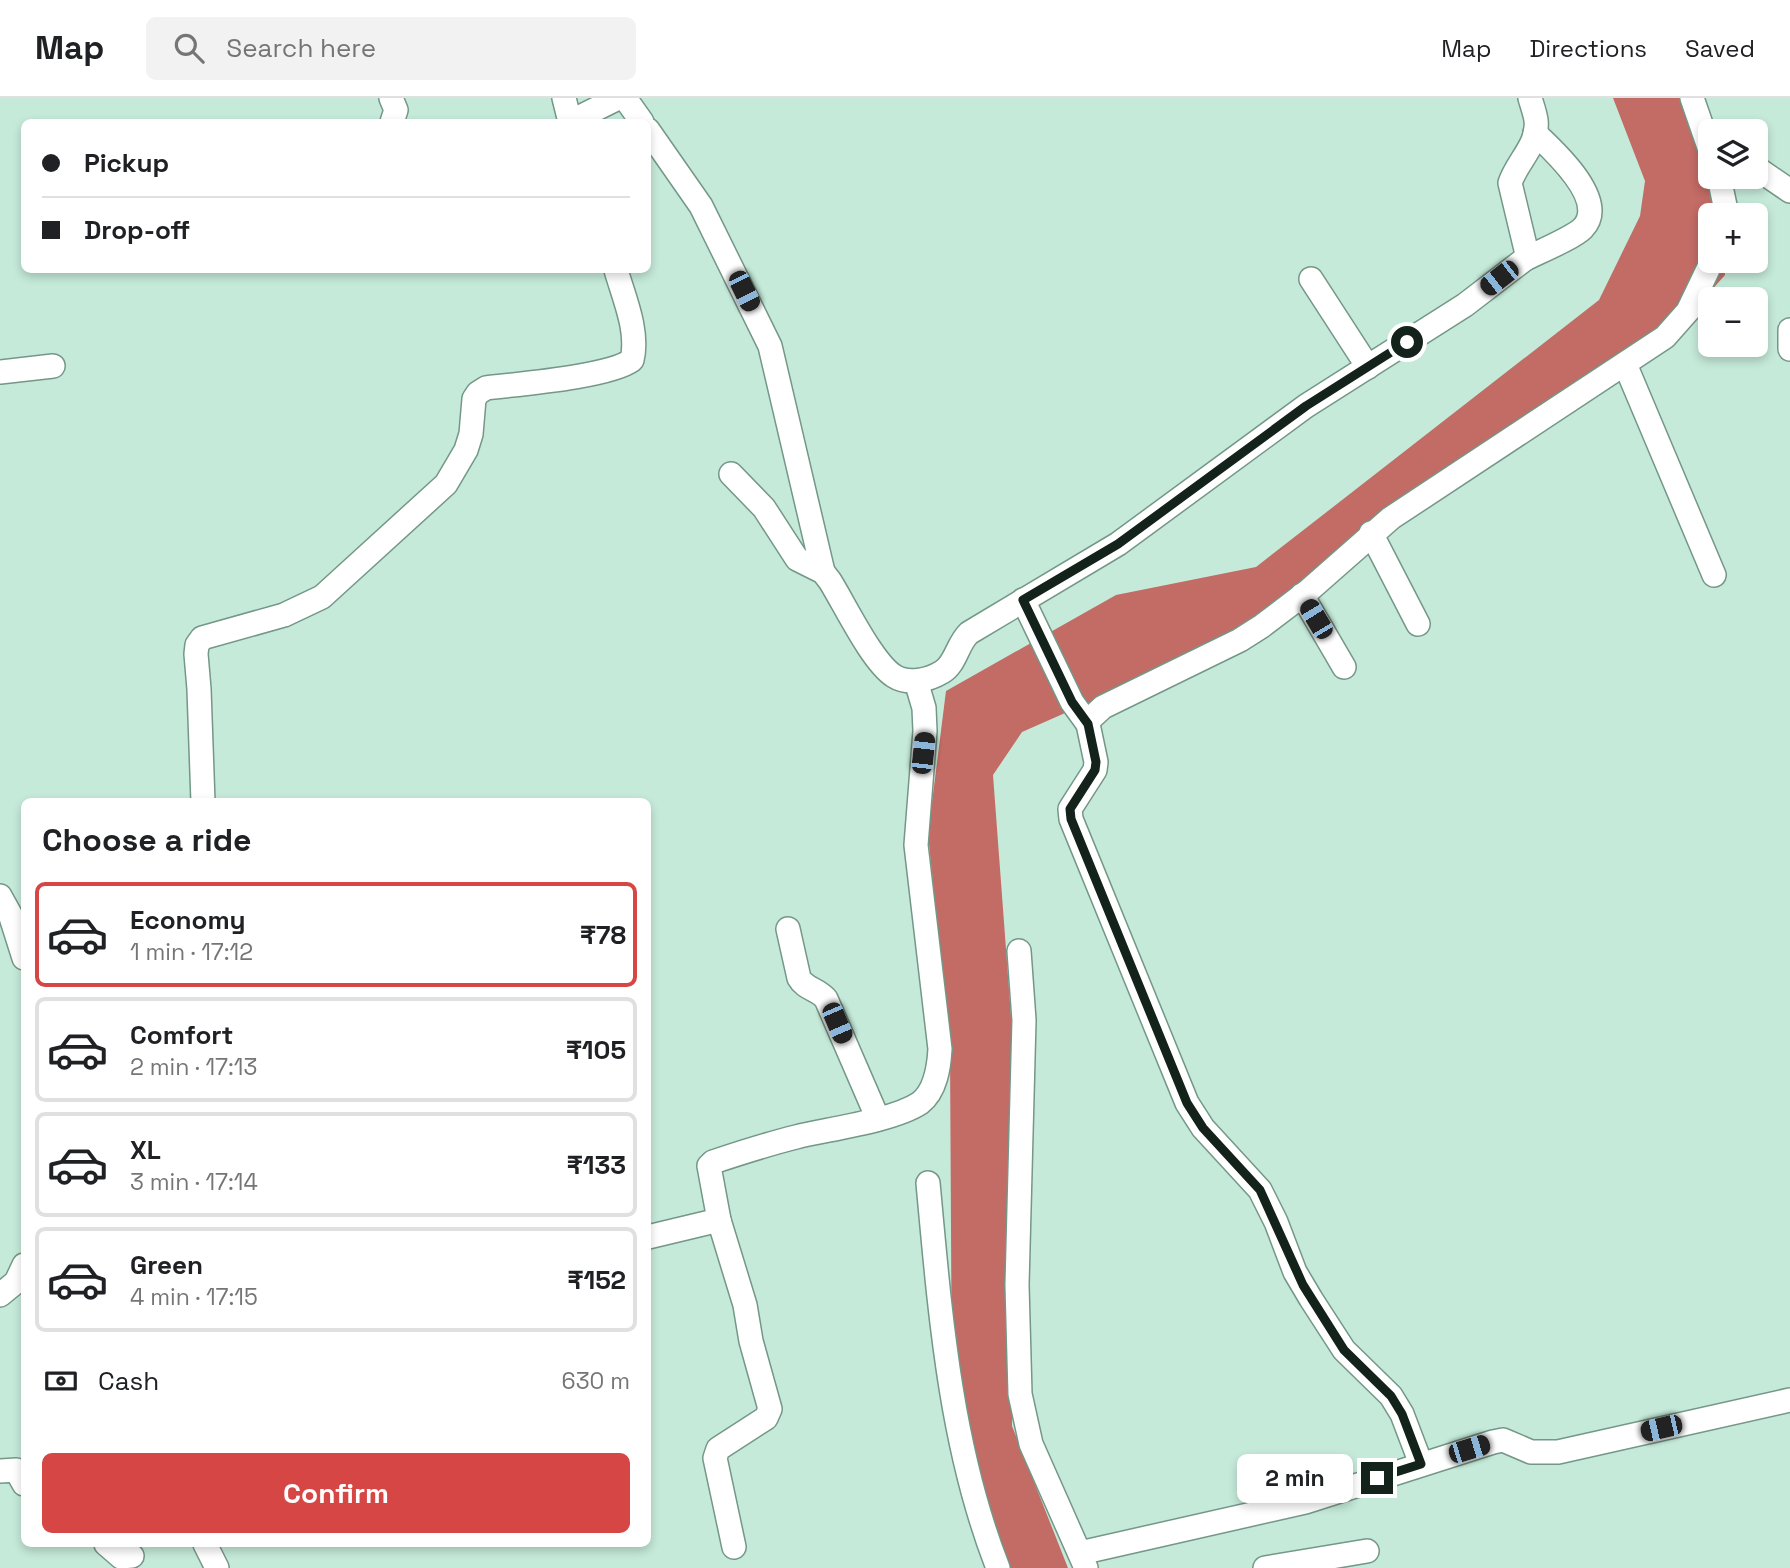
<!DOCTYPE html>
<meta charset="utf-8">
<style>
body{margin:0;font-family:"Space Grotesk",sans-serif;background:#f2f2f2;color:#202124;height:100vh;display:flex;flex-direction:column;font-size:26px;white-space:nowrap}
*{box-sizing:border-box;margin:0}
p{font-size:23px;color:#757577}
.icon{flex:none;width:38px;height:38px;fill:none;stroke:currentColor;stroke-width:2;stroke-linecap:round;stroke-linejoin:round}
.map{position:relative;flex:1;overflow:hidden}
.sheet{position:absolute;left:21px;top:700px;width:630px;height:749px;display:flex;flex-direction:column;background:#fff;border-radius:10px;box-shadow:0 4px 10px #0003}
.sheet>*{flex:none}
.hud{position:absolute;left:21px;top:21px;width:630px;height:154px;border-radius:10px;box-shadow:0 4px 10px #0003;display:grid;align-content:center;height:154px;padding:0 21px;background:#fff}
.controls{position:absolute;left:1698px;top:21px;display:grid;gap:14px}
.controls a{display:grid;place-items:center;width:70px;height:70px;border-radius:10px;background:#fff;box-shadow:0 4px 10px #0003;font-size:35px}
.end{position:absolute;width:32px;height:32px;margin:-16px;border:9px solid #14221c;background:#fff;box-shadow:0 0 0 4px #fff}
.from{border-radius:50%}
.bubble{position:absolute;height:49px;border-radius:10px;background:#fff;box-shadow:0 4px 10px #0003;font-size:23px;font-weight:600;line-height:49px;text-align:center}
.car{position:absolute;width:21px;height:42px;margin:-21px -10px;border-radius:9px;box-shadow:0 0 5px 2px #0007;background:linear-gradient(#222 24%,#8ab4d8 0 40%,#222 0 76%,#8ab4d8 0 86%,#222 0)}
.hud b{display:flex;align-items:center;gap:24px;height:66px;font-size:26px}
.hud b+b{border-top:2px solid #e0e0e0}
.hud i{width:18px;height:18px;background:#202124}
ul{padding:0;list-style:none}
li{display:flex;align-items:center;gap:21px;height:105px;margin:0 14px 10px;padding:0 7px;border:4px solid #e0e0e0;border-radius:10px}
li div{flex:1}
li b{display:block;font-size:26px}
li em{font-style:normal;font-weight:600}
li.current{border-color:#d64645}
li>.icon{width:63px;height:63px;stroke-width:1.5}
h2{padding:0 21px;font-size:32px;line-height:84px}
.pay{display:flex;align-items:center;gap:18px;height:77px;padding:0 21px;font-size:26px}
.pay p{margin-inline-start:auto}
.button{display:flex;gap:14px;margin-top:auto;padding:14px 21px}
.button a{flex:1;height:80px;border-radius:10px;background:#d64645;color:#fff;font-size:28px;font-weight:600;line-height:80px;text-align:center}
header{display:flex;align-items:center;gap:42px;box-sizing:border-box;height:98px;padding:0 35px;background:#fff;border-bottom:2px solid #e0e0e0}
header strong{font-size:33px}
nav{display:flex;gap:38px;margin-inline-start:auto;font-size:24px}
.search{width:490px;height:63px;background:#f2f2f2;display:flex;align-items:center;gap:18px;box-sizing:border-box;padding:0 24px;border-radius:10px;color:#757577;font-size:26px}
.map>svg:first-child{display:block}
.water{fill:#c36b65}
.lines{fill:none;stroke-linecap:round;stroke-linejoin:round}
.minor-casing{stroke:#749787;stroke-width:26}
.minor{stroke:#fff;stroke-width:23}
.route{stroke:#14221c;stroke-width:9}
</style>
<header>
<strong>Map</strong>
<div class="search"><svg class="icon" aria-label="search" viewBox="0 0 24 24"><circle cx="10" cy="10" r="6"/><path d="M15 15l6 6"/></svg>Search here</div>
<nav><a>Map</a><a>Directions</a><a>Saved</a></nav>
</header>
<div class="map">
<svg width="1790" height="1470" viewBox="0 0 1790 1470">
<rect width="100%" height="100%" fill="#c5ead9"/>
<polygon class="water" points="1613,0 1690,0 1710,45 1710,79 1723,117 1710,117 1710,163 1724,163 1725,177 1657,254 1419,410 1308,508 1022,634 993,677 1016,985 1012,1328 1068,1470 995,1470 952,1309 950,952 928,736 946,593 1116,497 1256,469 1599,202 1640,118 1645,83"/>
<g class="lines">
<g class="minor-casing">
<g id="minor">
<polyline points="391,0 396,12 392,24"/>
<polyline points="564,0 570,24"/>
<polyline points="625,0 642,24"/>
<polyline points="1692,0 1710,52"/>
<polyline points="570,24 618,0"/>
<polyline points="648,32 701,108 770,248 823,474"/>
<polyline points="1755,69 1790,93"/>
<polyline points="1719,79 1727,117"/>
<path d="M1525,161c14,-7 48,-21 58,-31 26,-28 -30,-78 -48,-95"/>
<polyline points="1311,181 1368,269"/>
<polyline points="1790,232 1790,251"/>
<polyline points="1625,266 1714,477"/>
<polyline points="0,274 53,268"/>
<path d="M731,376l33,34 33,51 26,13 7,9c15,24 42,81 64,95 14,9 35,4 48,-4 14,-8 15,-28 27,-39l149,-89 188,-138 159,-101 60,-46 2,-5 -17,-71c7,-22 29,-38 26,-63 -1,-7 -4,-15 -6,-22"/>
<polyline points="1371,435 1418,526"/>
<polyline points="1302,497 1344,569"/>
<polyline points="1023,502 1072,604 1088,626"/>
<path d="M203,704l-4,-113 -3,-35 1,-9 5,-7 82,-23 38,-18 124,-113 20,-34 5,-16 3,-35 4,-6 8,-5c32,-4 123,-11 146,-28 7,-29 -8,-62 -16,-90"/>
<polyline points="0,798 10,816 24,860"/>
<path d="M788,831l11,49c6,11 19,11 27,21l52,120"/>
<polyline points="1019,853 1024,922 1017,1187 1020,1296 1031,1346 1086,1470"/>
<path d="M928,1085c12,129 22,263 70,385"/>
<polyline points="648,1139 719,1122"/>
<polyline points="0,1197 16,1184 24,1167"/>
<polyline points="1421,1366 1402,1316 1391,1298 1344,1252 1311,1201 1295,1174 1276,1124 1260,1092 1203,1030 1187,1005 1071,721 1070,711 1095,672 1096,664 1088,626 1090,621 1103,609 1240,542 1262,528 1308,493 1391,420 1665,239 1688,213 1712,163"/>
<polyline points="0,1373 16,1372 24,1386"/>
<polyline points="106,1446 121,1459 132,1458"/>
<polyline points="205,1446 217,1470"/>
<path d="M734,1449l-19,-89 3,-9 48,-31 4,-9 -19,-68 -6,-36 -26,-85 -10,-54 4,-4c27,-9 55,-18 83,-25 32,-8 97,-16 124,-34 16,-12 19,-37 20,-54l-24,-204 9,-114 -1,-23 -8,-27"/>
<polyline points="1080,1455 1305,1404 1493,1344 1503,1342 1531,1354 1558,1354 1790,1302"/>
<polyline points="1265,1470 1367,1453"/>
</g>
</g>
<use href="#minor" class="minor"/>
</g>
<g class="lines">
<polyline class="route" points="1377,1380 1421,1366 1402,1316 1391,1298 1344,1252 1303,1187 1260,1092 1203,1030 1187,1005 1071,721 1070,711 1095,672 1096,664 1088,626 1072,604 1023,502 1118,446 1306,308 1407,244"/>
</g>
</svg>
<div class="controls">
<a><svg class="icon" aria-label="layers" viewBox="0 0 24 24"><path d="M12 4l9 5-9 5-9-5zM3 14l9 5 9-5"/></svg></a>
<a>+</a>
<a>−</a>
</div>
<i class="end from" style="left:1407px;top:244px"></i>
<i class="end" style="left:1377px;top:1380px"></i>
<div class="bubble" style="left:1237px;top:1356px;width:116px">2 min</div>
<i class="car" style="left:1499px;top:180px;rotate:232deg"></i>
<i class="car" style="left:744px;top:193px;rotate:154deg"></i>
<i class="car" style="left:1316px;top:521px;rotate:329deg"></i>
<i class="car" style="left:923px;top:655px;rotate:6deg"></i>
<i class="car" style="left:837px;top:925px;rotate:157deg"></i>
<i class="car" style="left:1661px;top:1330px;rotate:257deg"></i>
<i class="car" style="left:1469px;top:1351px;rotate:73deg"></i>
<div class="hud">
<b><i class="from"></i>Pickup</b>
<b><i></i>Drop-off</b>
</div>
<section class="sheet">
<h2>Choose a ride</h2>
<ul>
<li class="current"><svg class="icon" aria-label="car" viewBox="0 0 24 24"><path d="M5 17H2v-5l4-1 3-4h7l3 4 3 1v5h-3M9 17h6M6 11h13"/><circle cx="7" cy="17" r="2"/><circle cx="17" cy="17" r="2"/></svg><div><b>Economy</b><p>1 min · 17:12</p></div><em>₹78</em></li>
<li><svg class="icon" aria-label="car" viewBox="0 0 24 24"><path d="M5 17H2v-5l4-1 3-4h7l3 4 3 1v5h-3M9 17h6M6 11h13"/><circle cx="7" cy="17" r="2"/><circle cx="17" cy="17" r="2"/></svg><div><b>Comfort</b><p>2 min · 17:13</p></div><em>₹105</em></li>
<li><svg class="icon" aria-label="car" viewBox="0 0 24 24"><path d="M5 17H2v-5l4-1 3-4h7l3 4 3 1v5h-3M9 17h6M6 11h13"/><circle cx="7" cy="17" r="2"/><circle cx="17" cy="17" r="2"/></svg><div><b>XL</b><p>3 min · 17:14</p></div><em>₹133</em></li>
<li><svg class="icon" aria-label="car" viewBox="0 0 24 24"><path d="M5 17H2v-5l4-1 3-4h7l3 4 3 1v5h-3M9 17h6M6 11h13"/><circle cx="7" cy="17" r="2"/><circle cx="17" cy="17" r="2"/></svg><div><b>Green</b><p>4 min · 17:15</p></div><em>₹152</em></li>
</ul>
<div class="pay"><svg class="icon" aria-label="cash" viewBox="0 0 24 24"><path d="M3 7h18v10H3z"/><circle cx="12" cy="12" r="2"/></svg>Cash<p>630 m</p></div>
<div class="button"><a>Confirm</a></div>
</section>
</div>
